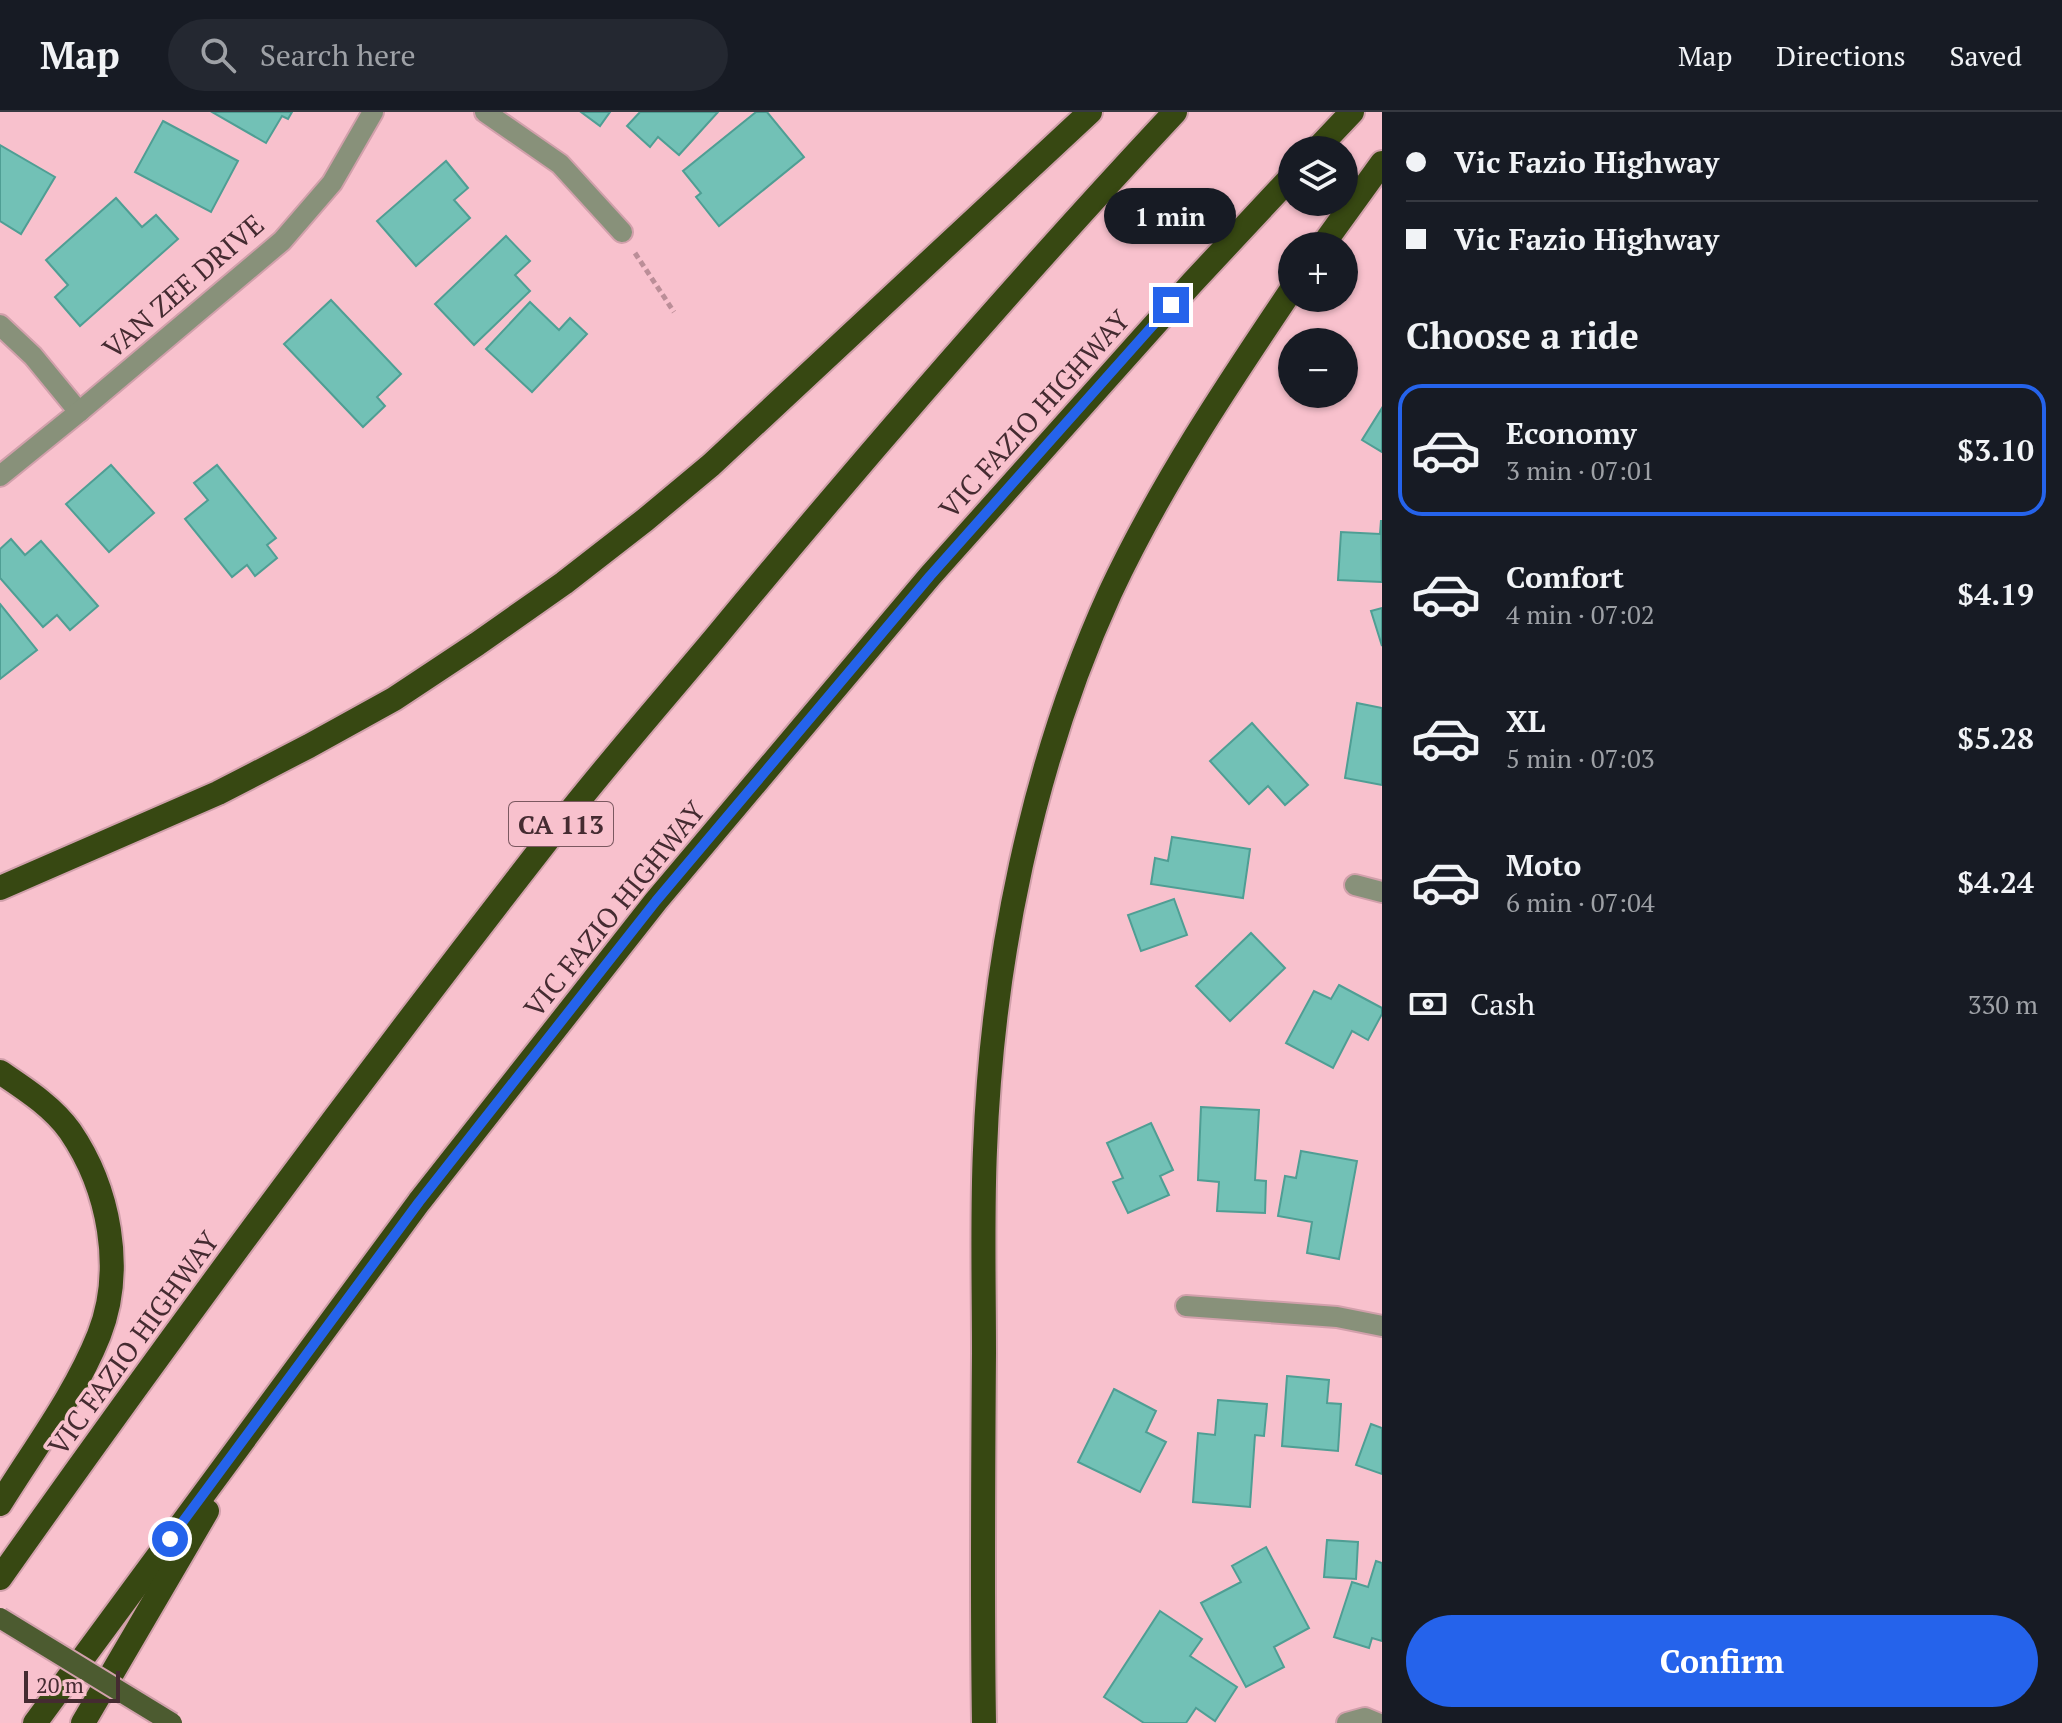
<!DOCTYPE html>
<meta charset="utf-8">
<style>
body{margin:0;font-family:"PT Serif",serif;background:#242831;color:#f1f3f6;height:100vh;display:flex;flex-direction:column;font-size:30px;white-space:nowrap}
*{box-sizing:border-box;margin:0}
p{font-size:26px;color:#9ea1a6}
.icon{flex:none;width:44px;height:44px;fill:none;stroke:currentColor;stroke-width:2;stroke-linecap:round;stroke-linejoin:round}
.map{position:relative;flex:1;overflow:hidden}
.details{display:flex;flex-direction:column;background:#171b24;width:680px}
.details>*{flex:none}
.top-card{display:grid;align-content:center;height:176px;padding:0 24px;background:#171b24}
.tools{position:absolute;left:1278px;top:24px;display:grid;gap:16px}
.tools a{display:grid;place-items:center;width:80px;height:80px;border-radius:50%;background:#171b24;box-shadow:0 2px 6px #0004;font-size:40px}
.scale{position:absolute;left:24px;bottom:20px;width:96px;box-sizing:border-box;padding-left:8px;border:4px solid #452b31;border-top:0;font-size:22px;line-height:28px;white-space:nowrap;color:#452b31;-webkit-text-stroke:6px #f8c1cd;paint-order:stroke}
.end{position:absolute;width:36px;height:36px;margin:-18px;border:10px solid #2563eb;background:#fff;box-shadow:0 0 0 4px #fff}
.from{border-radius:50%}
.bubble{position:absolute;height:56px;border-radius:28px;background:#171b24;box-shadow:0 2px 6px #0004;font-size:26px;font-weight:700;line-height:56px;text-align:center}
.top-card b{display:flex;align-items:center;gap:28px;height:76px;font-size:30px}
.top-card b+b{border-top:2px solid #363941}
.top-card i{width:20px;height:20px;background:#f1f3f6}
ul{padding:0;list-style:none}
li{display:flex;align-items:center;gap:24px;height:132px;margin:0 16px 12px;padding:0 8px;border:4px solid transparent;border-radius:24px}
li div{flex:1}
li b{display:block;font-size:30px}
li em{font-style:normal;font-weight:700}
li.active{border-color:#2563eb}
li>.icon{width:72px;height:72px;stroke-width:1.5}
h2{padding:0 24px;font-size:36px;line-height:96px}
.pay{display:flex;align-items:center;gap:20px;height:88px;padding:0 24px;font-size:30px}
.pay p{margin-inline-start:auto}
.cta{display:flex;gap:16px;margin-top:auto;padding:16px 24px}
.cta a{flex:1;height:92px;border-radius:48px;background:#2563eb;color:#fff;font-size:32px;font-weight:700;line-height:92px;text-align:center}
header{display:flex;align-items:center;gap:48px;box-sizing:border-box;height:112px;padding:0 40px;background:#171b24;border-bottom:2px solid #363941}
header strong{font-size:38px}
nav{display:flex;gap:44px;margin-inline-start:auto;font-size:28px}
.search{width:560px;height:72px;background:#242831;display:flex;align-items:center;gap:20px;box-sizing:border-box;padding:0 28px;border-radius:44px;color:#9ea1a6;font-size:30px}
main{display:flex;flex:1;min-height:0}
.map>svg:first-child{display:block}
.building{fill:#72c1b6;stroke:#4f9e94;stroke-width:2}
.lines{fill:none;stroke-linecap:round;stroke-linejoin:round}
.minor-casing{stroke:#d1a0ab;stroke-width:24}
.highway-casing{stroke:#d1a0ab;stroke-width:28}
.path{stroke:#bb8e98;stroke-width:5;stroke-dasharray:6 4;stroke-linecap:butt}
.minor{stroke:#88917a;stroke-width:20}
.highway{stroke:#374812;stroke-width:24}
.major-bridge-casing{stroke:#d1a0ab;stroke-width:24;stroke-linecap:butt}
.major-bridge{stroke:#4c5b30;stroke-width:20}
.route{stroke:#2563eb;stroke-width:10}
.labels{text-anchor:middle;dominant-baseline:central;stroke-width:7;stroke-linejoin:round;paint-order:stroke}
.shield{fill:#f8c1cd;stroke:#7b5860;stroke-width:2}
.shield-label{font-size:26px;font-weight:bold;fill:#452b31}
.street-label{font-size:28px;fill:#452b31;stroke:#f8c1cd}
</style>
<header>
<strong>Map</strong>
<div class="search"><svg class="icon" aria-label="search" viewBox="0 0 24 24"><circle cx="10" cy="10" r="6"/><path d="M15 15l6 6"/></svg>Search here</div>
<nav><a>Map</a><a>Directions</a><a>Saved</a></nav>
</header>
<main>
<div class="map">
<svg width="1382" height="1611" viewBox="0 0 1382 1611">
<rect width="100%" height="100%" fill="#f8c1cd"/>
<g class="building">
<polygon points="212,0 292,0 288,7 282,4 266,31"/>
<polygon points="581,0 610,0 600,14"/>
<polygon points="640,0 718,0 679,43 658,25 650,35 627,14"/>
<polygon points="756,0 767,0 804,45 719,114 696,85 701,81 683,59"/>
<polygon points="163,9 238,49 211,100 135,60"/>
<polygon points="0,33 55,65 21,122 0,109"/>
<polygon points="446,49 468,76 454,88 470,106 416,154 377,109"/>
<polygon points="116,86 142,115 156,103 178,127 80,214 55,185 68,173 46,148"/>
<polygon points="506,124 530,149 515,163 530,179 474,233 435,192"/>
<polygon points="331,188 401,262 377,285 385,294 363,315 284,232"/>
<polygon points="530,190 559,218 570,206 587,222 532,280 486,237"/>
<polygon points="1382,296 1382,340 1362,328"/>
<polygon points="111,353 154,401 109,440 66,392"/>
<polygon points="217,353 276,426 267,433 277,446 255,464 247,453 232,465 185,407 208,388 194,371"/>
<polygon points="1381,408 1382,470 1338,468 1341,420 1380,422"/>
<polygon points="11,427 25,443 41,429 98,494 70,518 57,503 43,515 0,466 0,437"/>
<polygon points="0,492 37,538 0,567"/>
<polygon points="1382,496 1382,534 1371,499"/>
<polygon points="1357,591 1382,596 1382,673 1345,666"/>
<polygon points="1252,611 1308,673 1285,693 1268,674 1249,692 1210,649"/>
<polygon points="1172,725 1250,737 1243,786 1151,772 1155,746 1168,749"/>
<polygon points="1174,787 1187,823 1141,839 1128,803"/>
<polygon points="1251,821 1285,856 1230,909 1196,874"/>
<polygon points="1339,873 1382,896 1382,902 1368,928 1352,919 1333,956 1286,931 1314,879 1331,887"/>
<polygon points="1201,995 1259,998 1255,1068 1266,1069 1265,1101 1217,1099 1219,1070 1198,1068"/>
<polygon points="1151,1011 1173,1058 1160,1064 1169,1083 1128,1101 1113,1070 1123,1066 1107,1031"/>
<polygon points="1301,1039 1357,1049 1339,1147 1307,1141 1312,1110 1278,1104 1285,1064 1296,1066"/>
<polygon points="1287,1264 1329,1268 1327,1291 1341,1292 1338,1339 1282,1334"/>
<polygon points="1114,1277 1156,1299 1146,1320 1166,1330 1140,1380 1078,1350"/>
<polygon points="1218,1288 1267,1292 1264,1324 1255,1323 1250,1395 1193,1390 1198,1321 1215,1323"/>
<polygon points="1371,1312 1382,1316 1382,1362 1356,1353"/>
<polygon points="1327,1428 1358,1430 1356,1467 1324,1465"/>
<polygon points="1266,1435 1309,1516 1274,1535 1284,1555 1246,1575 1201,1491 1241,1470 1232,1454"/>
<polygon points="1376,1449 1382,1451 1382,1529 1372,1526 1369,1536 1334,1525 1352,1470 1368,1475"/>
<polygon points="1160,1499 1202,1527 1190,1544 1237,1575 1215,1609 1196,1596 1186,1611 1144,1611 1104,1585"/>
</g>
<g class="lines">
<g class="minor-casing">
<g id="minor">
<polyline points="485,0 560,52 622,120"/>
<polyline points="0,213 33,244 79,300"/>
<polyline points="0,364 79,300 282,129 332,71 373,0"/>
<polyline points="1355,773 1382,780"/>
<polyline points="1186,1194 1337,1205 1382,1214"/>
<polyline points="1347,1611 1365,1606 1377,1611"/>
</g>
</g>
<g class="highway-casing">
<g id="highway">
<polyline points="1316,38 1352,0"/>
<polyline points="1322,134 1382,51"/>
<polyline points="0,776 218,681 309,634 394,587 477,532 564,471 645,408 711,353 1090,0"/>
<path d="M0,960c25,17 52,34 70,59 39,57 55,138 29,204 -24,60 -65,114 -99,169"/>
<path d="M0,1466c176,-249 358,-495 546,-736 54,-70 112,-136 169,-204 148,-179 301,-356 460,-526"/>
<polyline points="35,1611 419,1090 656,789 930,464 1192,171 1292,64"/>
<polyline points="83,1611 207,1399"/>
<path d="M984,1611c-2,-123 -1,-246 0,-370 0,-68 -2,-136 1,-203 7,-187 47,-386 125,-557 50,-107 116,-206 182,-304"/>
</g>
</g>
<polyline class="path" points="635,141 674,200"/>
<use href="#minor" class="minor"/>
<use href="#highway" class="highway"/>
<g class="major-bridge-casing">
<polyline id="major-bridge" points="0,1506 172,1611"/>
</g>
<use href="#major-bridge" class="major-bridge"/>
</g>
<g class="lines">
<polyline class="route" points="170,1427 419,1090 656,789 930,464 1171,193"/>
</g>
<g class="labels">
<rect class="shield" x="509" y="690" width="104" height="44" rx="6"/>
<g class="shield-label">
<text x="561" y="712">CA 113</text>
</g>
<g class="street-label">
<text transform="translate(183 174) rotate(-41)">VAN ZEE DRIVE</text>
<text transform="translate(1034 302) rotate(-48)">VIC FAZIO HIGHWAY</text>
<text transform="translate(614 797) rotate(-51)">VIC FAZIO HIGHWAY</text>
<text transform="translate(133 1231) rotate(-54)">VIC FAZIO HIGHWAY</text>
</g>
</g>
</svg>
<div class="tools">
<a><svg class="icon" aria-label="layers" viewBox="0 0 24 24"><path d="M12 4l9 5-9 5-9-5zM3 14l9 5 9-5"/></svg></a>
<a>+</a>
<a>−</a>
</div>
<div class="scale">20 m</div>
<i class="end from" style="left:170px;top:1427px"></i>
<i class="end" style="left:1171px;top:193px"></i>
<div class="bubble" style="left:1104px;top:76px;width:132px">1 min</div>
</div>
<section class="details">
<div class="top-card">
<b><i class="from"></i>Vic Fazio Highway</b>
<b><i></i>Vic Fazio Highway</b>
</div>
<h2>Choose a ride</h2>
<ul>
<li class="active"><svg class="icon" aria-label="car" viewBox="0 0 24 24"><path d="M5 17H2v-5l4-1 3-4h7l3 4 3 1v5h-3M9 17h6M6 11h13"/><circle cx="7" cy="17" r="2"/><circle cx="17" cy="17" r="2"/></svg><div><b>Economy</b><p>3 min · 07:01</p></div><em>$3.10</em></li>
<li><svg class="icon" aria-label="car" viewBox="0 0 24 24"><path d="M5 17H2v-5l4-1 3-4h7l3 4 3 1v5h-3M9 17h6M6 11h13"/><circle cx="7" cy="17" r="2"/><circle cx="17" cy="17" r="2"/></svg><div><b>Comfort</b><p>4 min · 07:02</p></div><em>$4.19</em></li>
<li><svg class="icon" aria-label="car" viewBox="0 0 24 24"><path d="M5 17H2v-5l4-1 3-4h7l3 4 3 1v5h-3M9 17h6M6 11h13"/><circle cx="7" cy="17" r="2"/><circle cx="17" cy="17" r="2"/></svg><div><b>XL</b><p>5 min · 07:03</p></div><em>$5.28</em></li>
<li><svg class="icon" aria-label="car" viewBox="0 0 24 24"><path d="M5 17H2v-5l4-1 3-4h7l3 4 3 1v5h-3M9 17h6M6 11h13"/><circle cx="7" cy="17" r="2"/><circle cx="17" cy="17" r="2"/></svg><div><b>Moto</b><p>6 min · 07:04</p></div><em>$4.24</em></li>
</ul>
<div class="pay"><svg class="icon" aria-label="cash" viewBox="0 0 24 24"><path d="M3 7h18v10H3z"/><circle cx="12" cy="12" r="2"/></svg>Cash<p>330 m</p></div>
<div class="cta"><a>Confirm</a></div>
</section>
</main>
